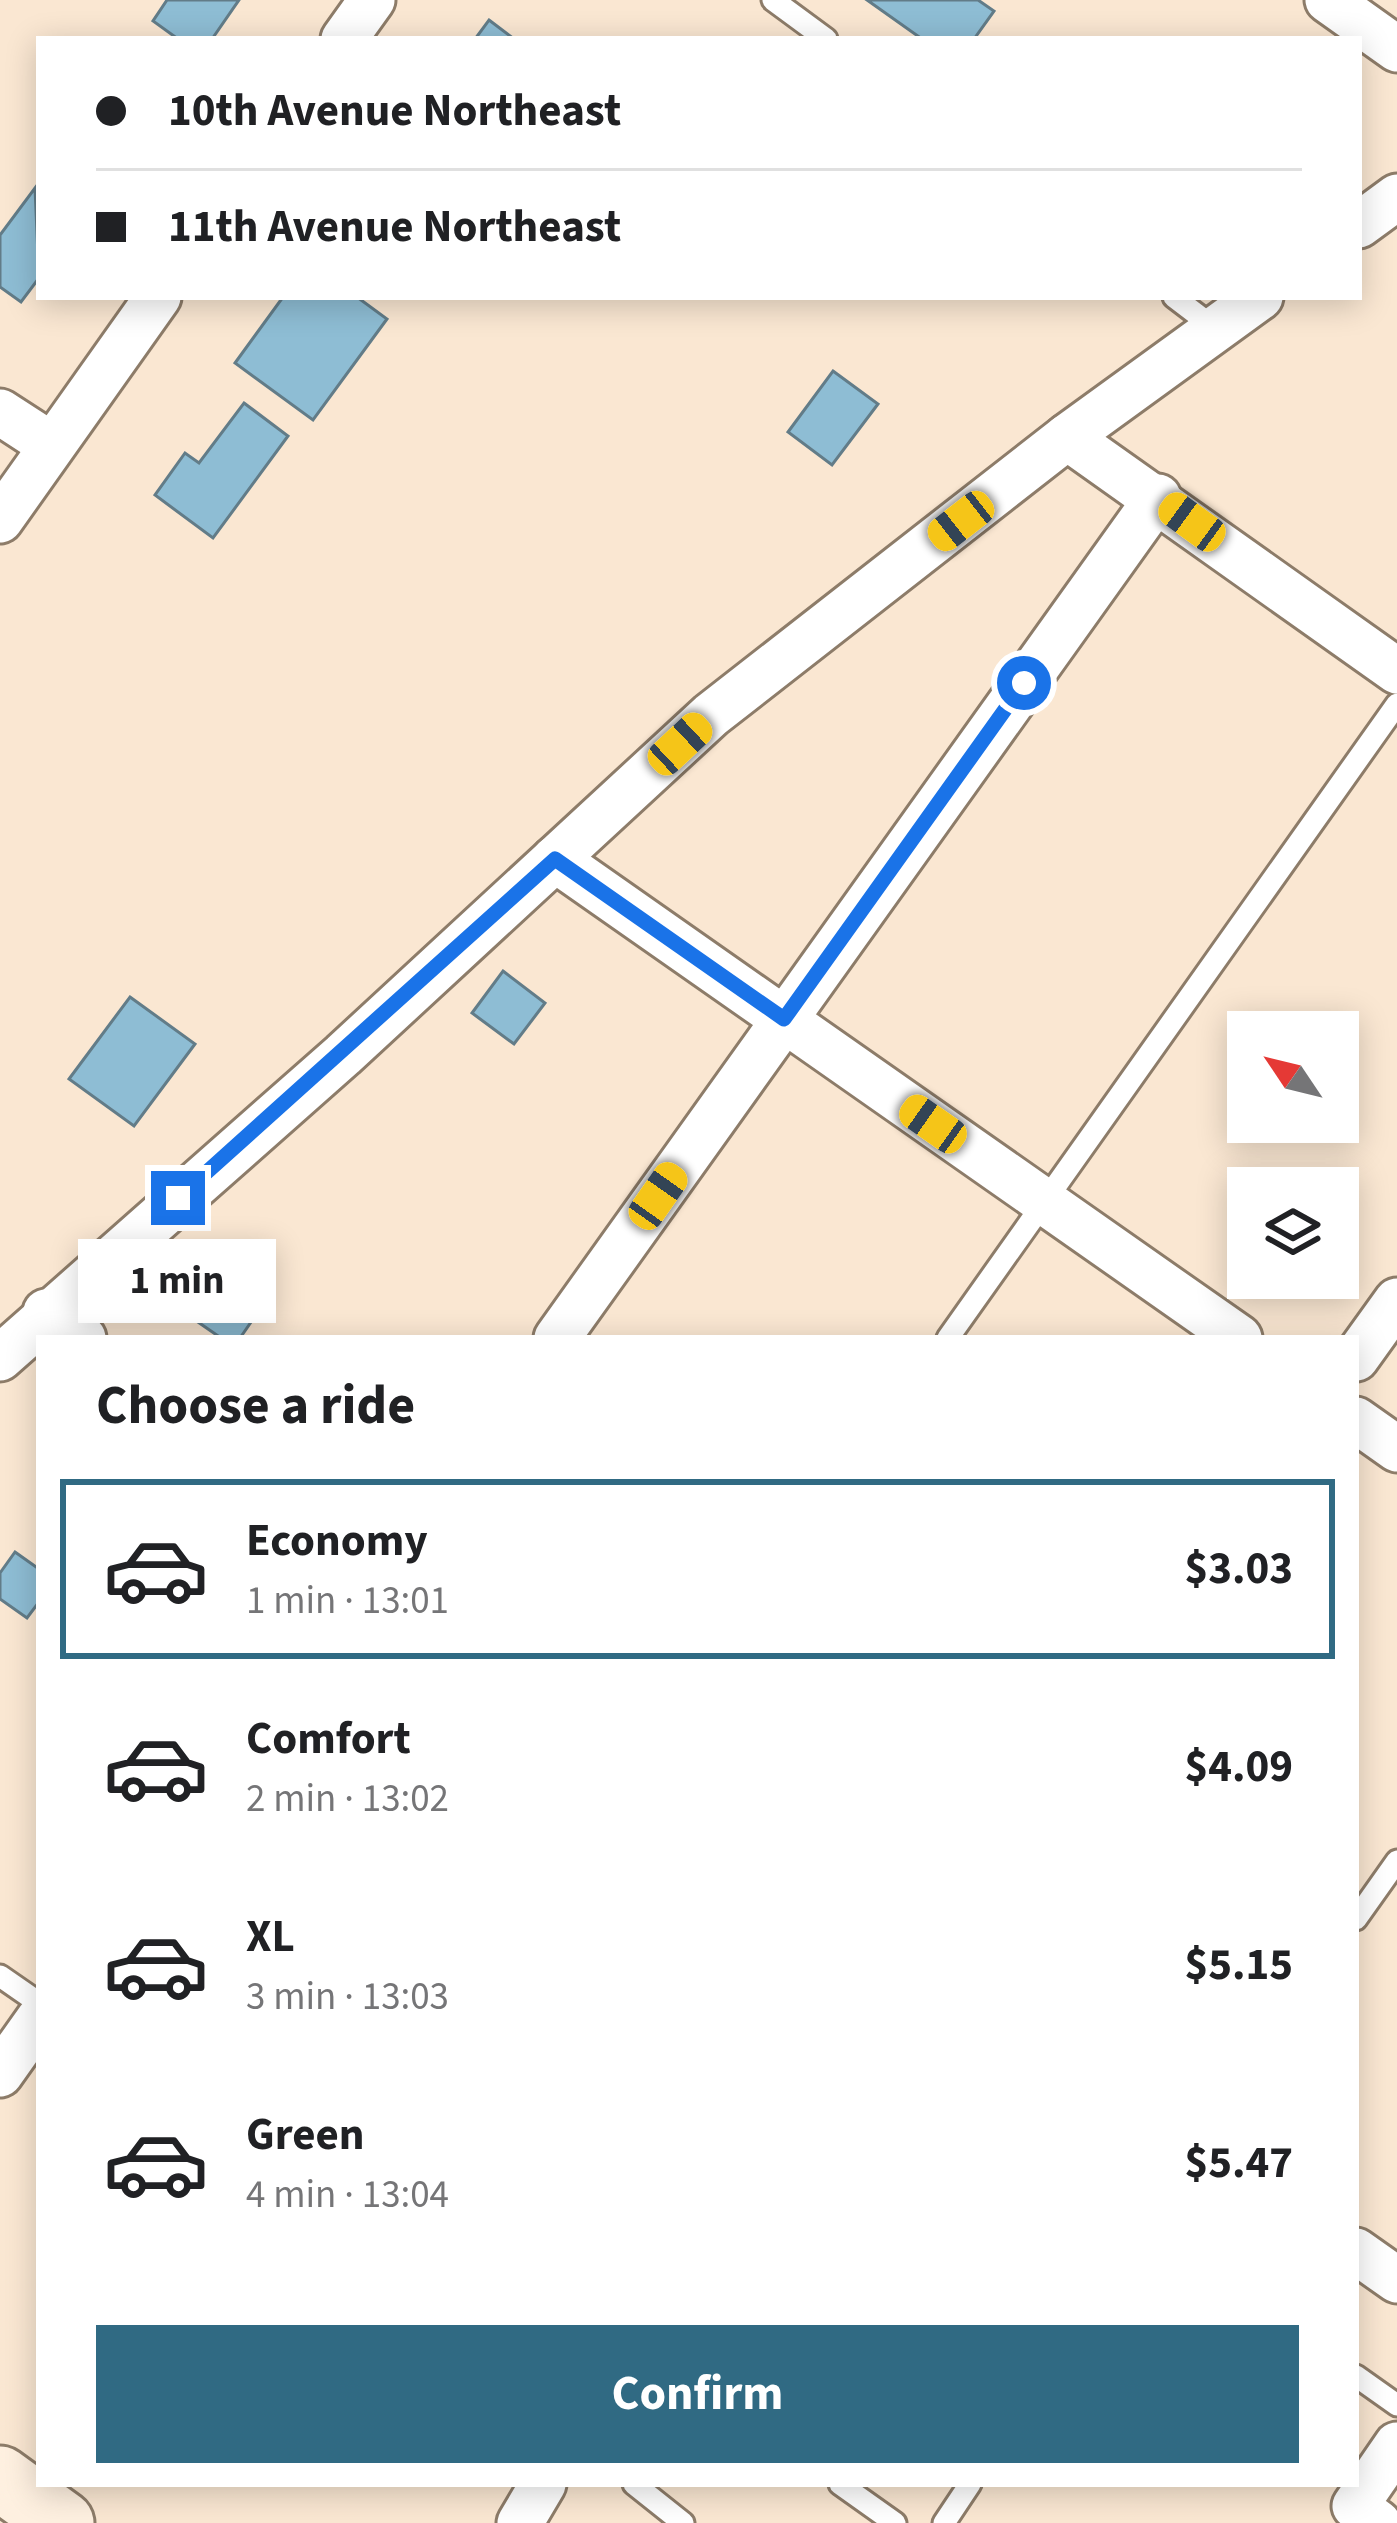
<!DOCTYPE html>
<meta charset="utf-8">
<style>
body{margin:0;font-family:"Source Sans 3",sans-serif;background:#f6f6f6;color:#202124;height:100vh;display:flex;flex-direction:column;font-size:45px;white-space:nowrap}
*{box-sizing:border-box;margin:0}
p{font-size:39px;color:#757577}
.icon{flex:none;width:66px;height:66px;fill:none;stroke:currentColor;stroke-width:2;stroke-linecap:round;stroke-linejoin:round}
.map{position:relative;flex:1;overflow:hidden}
.sheet{position:absolute;left:36px;top:1335px;width:1323px;height:1152px;display:flex;flex-direction:column;background:#fff;border-radius:0px;box-shadow:0 6px 30px #0003}
.sheet>*{flex:none}
.guide{position:absolute;left:36px;top:36px;width:1326px;height:264px;border-radius:0px;box-shadow:0 6px 30px #0003;display:grid;align-content:center;height:264px;padding:0 60px;background:#fff}
.needle{width:78px;rotate:305deg}
.tools{position:absolute;left:1227px;top:1011px;display:grid;gap:24px}
.tools a{display:grid;place-items:center;width:132px;height:132px;border-radius:0px;background:#fff;box-shadow:0 6px 30px #0003;font-size:60px}
.end{position:absolute;width:54px;height:54px;margin:-27px;border:15px solid #1a73e8;background:#fff;box-shadow:0 0 0 6px #fff}
.from{border-radius:50%}
.bubble{position:absolute;height:84px;border-radius:0px;background:#fff;box-shadow:0 6px 30px #0003;font-size:39px;font-weight:700;line-height:84px;text-align:center}
.car{position:absolute;width:36px;height:72px;margin:-36px -18px;border-radius:15px;box-shadow:0 0 9px 3px #0007;background:linear-gradient(#f5c518 24%,#345 0 40%,#f5c518 0 76%,#345 0 86%,#f5c518 0)}
.guide b{display:flex;align-items:center;gap:42px;height:114px;font-size:45px}
.guide b+b{border-top:3px solid #e0e0e0}
.guide i{width:30px;height:30px;background:#202124}
ul{padding:0;list-style:none}
li{display:flex;align-items:center;gap:36px;height:180px;margin:0 24px 18px;padding:0 36px;border:6px solid transparent;border-radius:0px}
li div{flex:1}
li b{display:block;font-size:45px}
li em{font-style:normal;font-weight:700}
li.active{border-color:#306a83}
li>.icon{width:108px;height:108px;stroke-width:1.5}
h2{padding:0 60px;font-size:54px;line-height:144px}
.cta{display:flex;gap:24px;margin-top:auto;padding:24px 60px}
.cta a{flex:1;height:138px;border-radius:0px;background:#306a83;color:#fff;font-size:48px;font-weight:700;line-height:138px;text-align:center}
.map>svg:first-child{display:block}
.building{fill:#8ebdd4;stroke:#627c88;stroke-width:3}
.lines{fill:none;stroke-linecap:round;stroke-linejoin:round}
.lane-casing{stroke:#8d7c69;stroke-width:27}
.street-casing{stroke:#8d7c69;stroke-width:51}
.secondary-casing{stroke:#8d7c69;stroke-width:69}
.lane{stroke:#fff;stroke-width:21}
.street{stroke:#fff;stroke-width:45}
.secondary{stroke:#fef0e0;stroke-width:63}
.route{stroke:#1a73e8;stroke-width:15}
</style>
<div class="map">
<svg width="1397" height="2523" viewBox="0 0 1397 2523">
<rect width="100%" height="100%" fill="#fae7d2"/>
<g class="building">
<polygon points="167,0 239,0 212,39 178,39 153,21"/>
<polygon points="867,0 978,0 994,11 974,39 922,39"/>
<polygon points="489,20 514,39 475,39"/>
<polygon points="35,188 39,278 21,302 0,287 0,235"/>
<polygon points="283,297 357,297 387,319 313,420 235,363"/>
<polygon points="833,371 878,404 832,465 788,432"/>
<polygon points="244,403 288,436 213,538 155,495 185,453 199,463"/>
<polygon points="503,971 545,1003 514,1044 472,1013"/>
<polygon points="130,997 195,1044 134,1126 69,1079"/>
<polygon points="192,1247 267,1299 240,1338 221,1338 159,1295"/>
<polygon points="15,1552 39,1569 39,1602 27,1618 0,1599 0,1573"/>
</g>
<g class="lines">
<g class="lane-casing">
<g id="lane">
<polyline points="773,0 826,39"/>
<polyline points="1174,297 1216,329"/>
<polyline points="948,1338 1397,704"/>
<polyline points="1356,1919 1397,1861"/>
<polyline points="0,1976 39,2003"/>
<polyline points="1356,2376 1397,2405"/>
<polyline points="634,2484 683,2523"/>
<polyline points="840,2484 895,2523"/>
<polyline points="944,2523 970,2484"/>
</g>
</g>
<g class="street-casing">
<g id="street">
<polyline points="1328,0 1397,49"/>
<polyline points="344,39 372,0"/>
<polyline points="1359,225 1397,197"/>
<polyline points="0,412 51,445"/>
<polyline points="1067,437 1397,671"/>
<polyline points="0,520 158,297"/>
<polyline points="555,859 1239,1338"/>
<polyline points="46,1312 83,1338"/>
<polyline points="557,1338 1158,497"/>
<polyline points="0,1358 343,1055 711,715 1067,437 1260,297"/>
<polyline points="1356,1358 1397,1301"/>
<polyline points="1356,1420 1397,1449"/>
<polyline points="0,2074 39,2019"/>
<polyline points="1356,2251 1397,2280"/>
<polyline points="520,2523 543,2484"/>
<polyline points="1378,2523 1355,2506 1397,2445"/>
</g>
</g>
<g class="secondary-casing">
<polyline id="secondary" points="0,2478 62,2523"/>
</g>
<use href="#lane" class="lane"/>
<use href="#street" class="street"/>
<use href="#secondary" class="secondary"/>
</g>
<g class="lines">
<polyline class="route" points="178,1198 555,859 784,1019 1024,683"/>
</g>
</svg>
<div class="tools">
<a><svg class="needle" viewBox="-14 -14 28 28"><path d="M0-13l5 13h-10z" fill="#e53935"/><path d="M0 13l5-13h-10z" fill="#757577"/></svg></a>
<a><svg class="icon" aria-label="layers" viewBox="0 0 24 24"><path d="M12 4l9 5-9 5-9-5zM3 14l9 5 9-5"/></svg></a>
</div>
<i class="end from" style="left:1024px;top:683px"></i>
<i class="end" style="left:178px;top:1198px"></i>
<div class="bubble" style="left:78px;top:1239px;width:198px">1 min</div>
<i class="car" style="left:961px;top:521px;rotate:232deg"></i>
<i class="car" style="left:1192px;top:522px;rotate:306deg"></i>
<i class="car" style="left:680px;top:744px;rotate:47deg"></i>
<i class="car" style="left:933px;top:1124px;rotate:305deg"></i>
<i class="car" style="left:658px;top:1196px;rotate:35deg"></i>
<div class="guide">
<b><i class="from"></i>10th Avenue Northeast</b>
<b><i></i>11th Avenue Northeast</b>
</div>
<section class="sheet">
<h2>Choose a ride</h2>
<ul>
<li class="active"><svg class="icon" aria-label="car" viewBox="0 0 24 24"><path d="M5 17H2v-5l4-1 3-4h7l3 4 3 1v5h-3M9 17h6M6 11h13"/><circle cx="7" cy="17" r="2"/><circle cx="17" cy="17" r="2"/></svg><div><b>Economy</b><p>1 min · 13:01</p></div><em>$3.03</em></li>
<li><svg class="icon" aria-label="car" viewBox="0 0 24 24"><path d="M5 17H2v-5l4-1 3-4h7l3 4 3 1v5h-3M9 17h6M6 11h13"/><circle cx="7" cy="17" r="2"/><circle cx="17" cy="17" r="2"/></svg><div><b>Comfort</b><p>2 min · 13:02</p></div><em>$4.09</em></li>
<li><svg class="icon" aria-label="car" viewBox="0 0 24 24"><path d="M5 17H2v-5l4-1 3-4h7l3 4 3 1v5h-3M9 17h6M6 11h13"/><circle cx="7" cy="17" r="2"/><circle cx="17" cy="17" r="2"/></svg><div><b>XL</b><p>3 min · 13:03</p></div><em>$5.15</em></li>
<li><svg class="icon" aria-label="car" viewBox="0 0 24 24"><path d="M5 17H2v-5l4-1 3-4h7l3 4 3 1v5h-3M9 17h6M6 11h13"/><circle cx="7" cy="17" r="2"/><circle cx="17" cy="17" r="2"/></svg><div><b>Green</b><p>4 min · 13:04</p></div><em>$5.47</em></li>
</ul>
<div class="cta"><a>Confirm</a></div>
</section>
</div>
